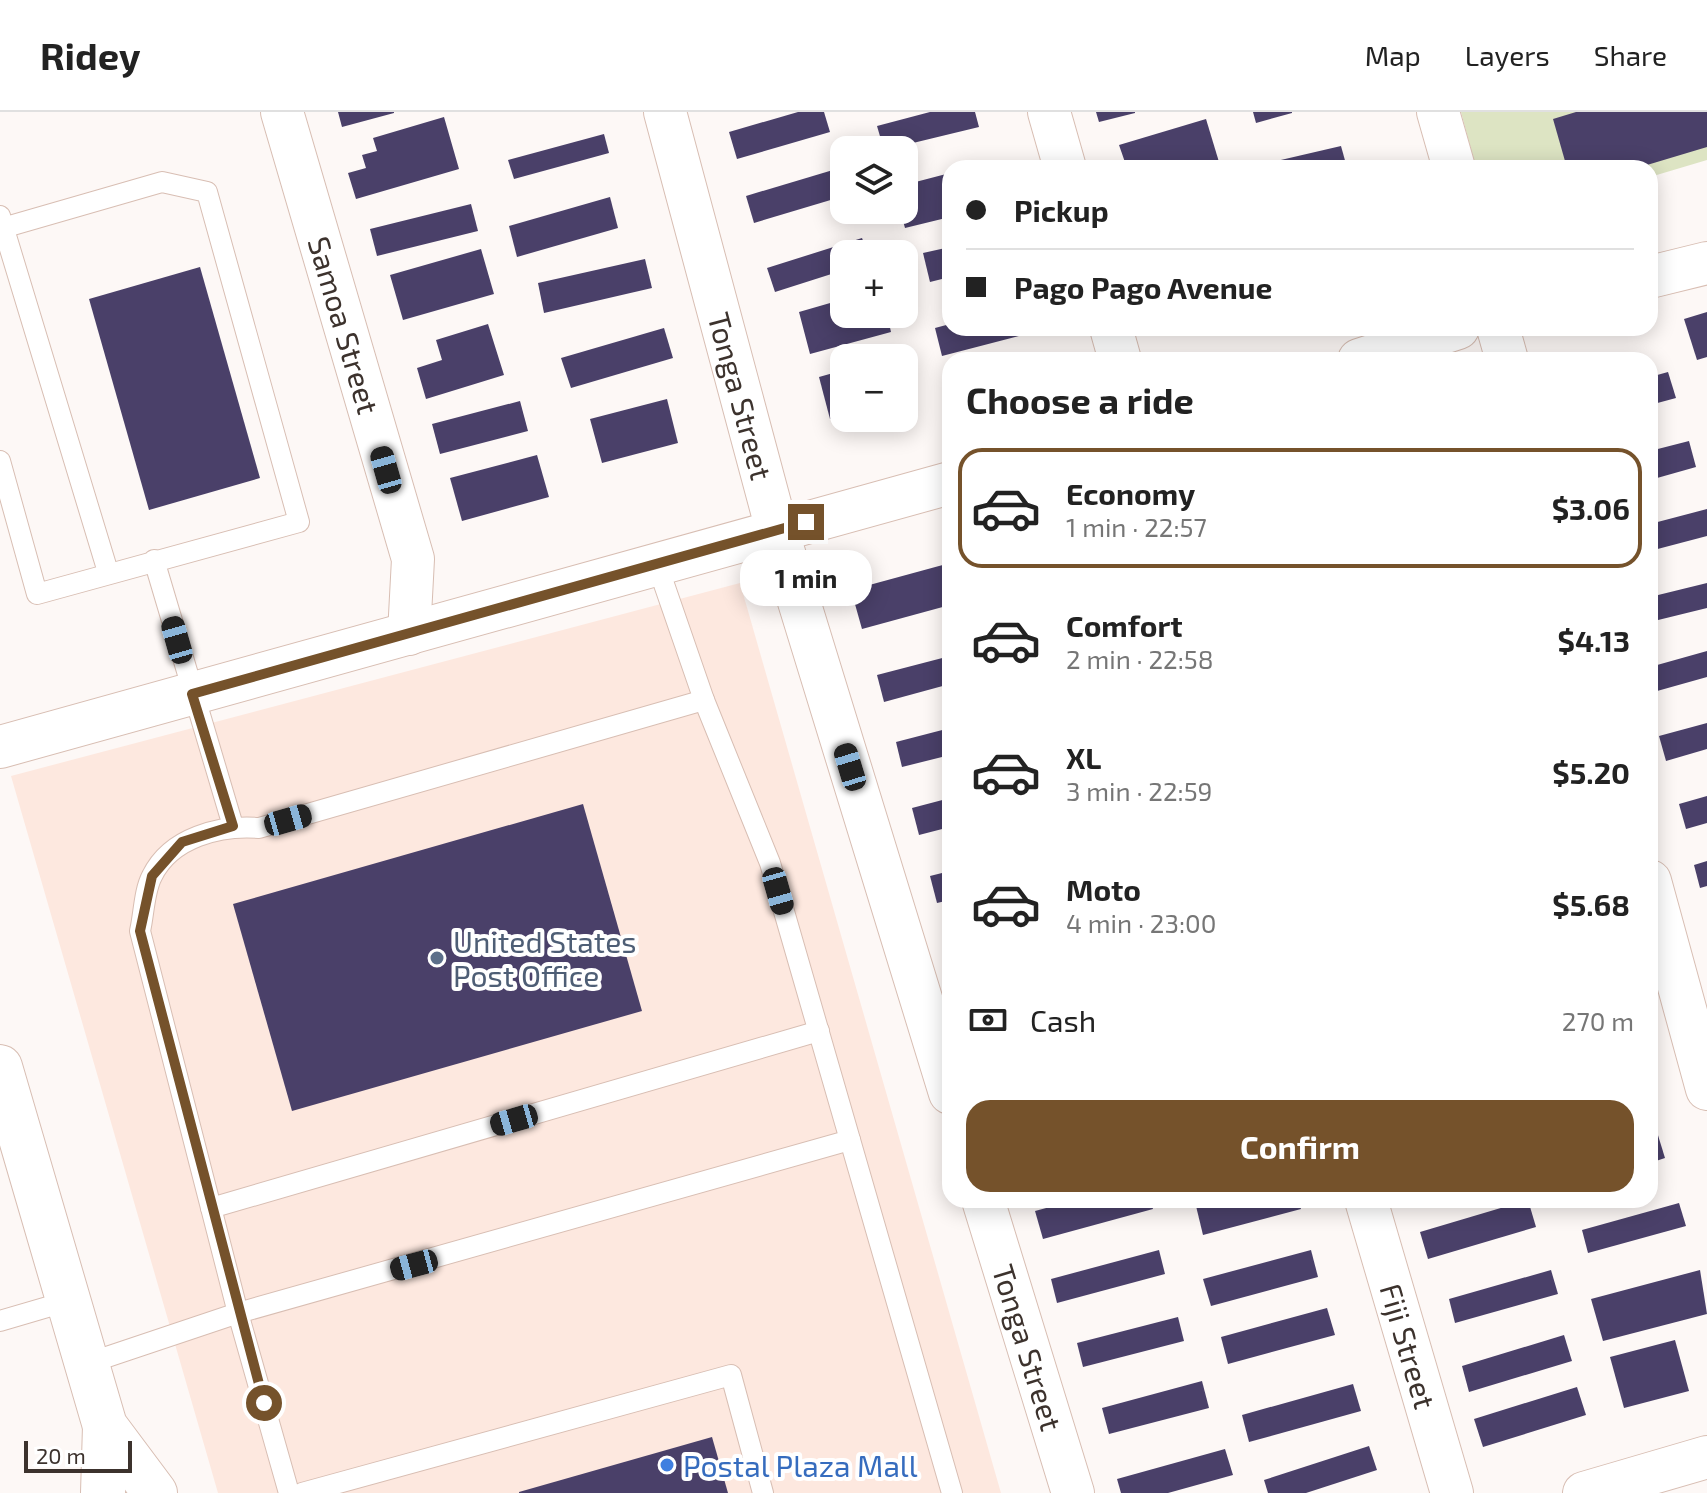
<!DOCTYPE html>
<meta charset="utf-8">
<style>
body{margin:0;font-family:"Exo 2",sans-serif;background:#f6f6f6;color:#222;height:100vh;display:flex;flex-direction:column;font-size:30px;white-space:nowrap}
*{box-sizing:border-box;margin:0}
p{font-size:26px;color:#767676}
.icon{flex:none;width:44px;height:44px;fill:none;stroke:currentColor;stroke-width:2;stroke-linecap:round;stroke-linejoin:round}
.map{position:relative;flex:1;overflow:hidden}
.side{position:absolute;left:942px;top:240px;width:716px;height:856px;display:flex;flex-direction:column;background:#fff;border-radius:24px;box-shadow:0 4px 20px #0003}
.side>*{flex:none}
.banner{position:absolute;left:942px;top:48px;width:716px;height:176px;border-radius:24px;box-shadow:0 4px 20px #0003;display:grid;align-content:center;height:176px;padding:0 24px;background:#fff}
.controls{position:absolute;left:830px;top:24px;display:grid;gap:16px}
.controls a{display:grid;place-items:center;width:88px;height:88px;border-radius:16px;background:#fff;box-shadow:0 4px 20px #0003;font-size:40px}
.scale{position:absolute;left:24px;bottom:20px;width:108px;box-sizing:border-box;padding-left:8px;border:4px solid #3c322d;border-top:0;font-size:22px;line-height:28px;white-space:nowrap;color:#3c322d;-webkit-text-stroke:6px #fff;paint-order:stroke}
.end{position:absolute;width:36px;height:36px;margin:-18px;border:10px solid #75522b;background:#fff;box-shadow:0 0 0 4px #fff}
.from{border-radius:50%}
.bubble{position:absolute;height:56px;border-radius:24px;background:#fff;box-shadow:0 4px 20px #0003;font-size:26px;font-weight:700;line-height:56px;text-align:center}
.car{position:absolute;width:24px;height:48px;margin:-24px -12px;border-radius:10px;box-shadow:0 0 6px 2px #0007;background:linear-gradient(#222 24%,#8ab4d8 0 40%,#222 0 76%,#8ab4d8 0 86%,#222 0)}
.banner b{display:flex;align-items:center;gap:28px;height:76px;font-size:30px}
.banner b+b{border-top:2px solid #e0e0e0}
.banner i{width:20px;height:20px;background:#222}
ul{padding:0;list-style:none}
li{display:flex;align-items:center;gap:24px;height:120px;margin:0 16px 12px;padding:0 8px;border:4px solid transparent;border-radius:24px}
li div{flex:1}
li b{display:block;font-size:30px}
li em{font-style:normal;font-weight:700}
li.active{border-color:#75522b}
li>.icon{width:72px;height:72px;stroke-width:1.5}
h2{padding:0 24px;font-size:36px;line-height:96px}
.pay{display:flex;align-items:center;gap:20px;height:88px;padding:0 24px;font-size:30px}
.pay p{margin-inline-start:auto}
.button{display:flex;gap:16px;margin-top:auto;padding:16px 24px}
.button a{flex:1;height:92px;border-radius:24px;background:#75522b;color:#fff;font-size:32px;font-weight:700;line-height:92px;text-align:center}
header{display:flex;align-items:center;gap:48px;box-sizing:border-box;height:112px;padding:0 40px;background:#fff;border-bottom:2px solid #e0e0e0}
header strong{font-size:38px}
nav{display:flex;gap:44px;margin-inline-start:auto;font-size:28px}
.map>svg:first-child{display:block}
.built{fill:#fde8df}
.green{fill:#dde4c3}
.building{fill:#4a4069}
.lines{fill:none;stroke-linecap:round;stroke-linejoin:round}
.service-casing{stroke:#d8beb3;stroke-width:22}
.minor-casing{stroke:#d8beb3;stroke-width:44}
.secondary-casing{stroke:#d8beb3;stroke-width:46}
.service{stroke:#fff;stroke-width:20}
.minor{stroke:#fff;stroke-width:42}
.secondary{stroke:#fff;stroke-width:44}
.route{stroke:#75522b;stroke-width:10}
.service-dot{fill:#5c6f8a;stroke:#fff;stroke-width:3}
.shop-dot{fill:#3f7fe0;stroke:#fff;stroke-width:3}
.labels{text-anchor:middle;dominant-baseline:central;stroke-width:8;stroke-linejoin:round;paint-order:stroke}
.street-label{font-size:30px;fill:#3c322d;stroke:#fff}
.service-label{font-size:30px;fill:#4e5e75;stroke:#fff;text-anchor:start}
.shop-label{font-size:30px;fill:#366cbe;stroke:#fff;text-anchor:start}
</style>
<header>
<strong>Ridey</strong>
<nav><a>Map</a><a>Layers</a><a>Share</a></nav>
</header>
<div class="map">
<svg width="1707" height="1381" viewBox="0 0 1707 1381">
<rect width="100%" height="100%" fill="#fdf8f6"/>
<polygon class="built" points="740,471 1001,1381 218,1381 11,664"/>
<polygon class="green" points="1461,0 1707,0 1707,48 1650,65 1650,56 1476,56"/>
<g class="building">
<polygon points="338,0 394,0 394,1 342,15"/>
<polygon points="798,0 824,0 830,20 737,47 729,20"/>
<polygon points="930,0 975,0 979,15 884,38 877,14"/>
<polygon points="1096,0 1135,0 1135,1 1099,10"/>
<polygon points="1253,0 1292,0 1292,1 1256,11"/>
<polygon points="1576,0 1707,0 1707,35 1637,56 1567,56 1553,7"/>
<polygon points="444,5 459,57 356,87 348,61 366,56 362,43 377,39 373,26"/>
<polygon points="1206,7 1219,50 1200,56 1127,56 1119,33"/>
<polygon points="604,22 609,41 514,67 508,48"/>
<polygon points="1341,34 1346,52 1327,56 1269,56 1268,51"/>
<polygon points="843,55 844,84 754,111 746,84"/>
<polygon points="950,61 950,105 905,116 900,98 904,98 904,73"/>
<polygon points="610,85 618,116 517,145 509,114"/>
<polygon points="471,92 478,119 377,144 370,117"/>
<polygon points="862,126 868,142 844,142 844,158 775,180 767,156"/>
<polygon points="950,135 950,165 930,170 923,141"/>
<polygon points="481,137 494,182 403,208 390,163"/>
<polygon points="645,147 652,176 544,201 538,171"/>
<polygon points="200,155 260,366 149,398 89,187"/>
<polygon points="844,187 844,202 887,202 891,220 810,242 799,200"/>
<polygon points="1707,200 1707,245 1697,248 1684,207"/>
<polygon points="488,212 504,263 426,287 417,256 442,248 436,228"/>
<polygon points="950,212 950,216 1046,217 942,244 935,216"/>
<polygon points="664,216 673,246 571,276 561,246"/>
<polygon points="844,258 844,303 830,307 819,265"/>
<polygon points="1668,260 1676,286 1650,293 1650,265"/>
<polygon points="667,287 678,331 602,351 590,307"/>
<polygon points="520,289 528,319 440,342 432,312"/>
<polygon points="1689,329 1696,355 1650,368 1650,339"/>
<polygon points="537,343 549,385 462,409 450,366"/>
<polygon points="1707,397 1707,424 1650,439 1650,412"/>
<polygon points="950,451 950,493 862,517 851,478"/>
<polygon points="1707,471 1707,496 1650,510 1650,485"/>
<polygon points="1707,539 1707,565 1650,581 1650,555"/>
<polygon points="950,544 950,572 884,590 877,563"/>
<polygon points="1707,611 1707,637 1666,649 1659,624"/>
<polygon points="950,616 950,643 902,655 896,630"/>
<polygon points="1707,684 1707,711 1686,717 1679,692"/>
<polygon points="950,686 950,715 919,723 912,696"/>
<polygon points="583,692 642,899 292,999 233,792"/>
<polygon points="1707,749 1707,774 1700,776 1694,753"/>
<polygon points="950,759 950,788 937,791 930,764"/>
<polygon points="1657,1020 1665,1046 1650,1051 1650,1022"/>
<polygon points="1076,1088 1150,1088 1153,1097 1043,1127 1035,1099"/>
<polygon points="1218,1088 1298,1088 1301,1097 1203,1123 1196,1094"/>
<polygon points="1528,1088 1536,1115 1428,1147 1420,1120"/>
<polygon points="1679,1091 1686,1114 1588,1141 1582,1118"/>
<polygon points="1159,1138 1165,1162 1057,1191 1051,1167"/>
<polygon points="1311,1138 1318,1165 1211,1194 1203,1167"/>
<polygon points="1551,1158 1558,1182 1455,1211 1449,1187"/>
<polygon points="1700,1158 1707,1202 1603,1229 1591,1187"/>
<polygon points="1327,1196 1335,1223 1228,1252 1221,1225"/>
<polygon points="1178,1205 1184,1229 1083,1255 1077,1231"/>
<polygon points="1564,1223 1572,1249 1469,1280 1462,1254"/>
<polygon points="1675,1228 1689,1279 1624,1296 1610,1245"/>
<polygon points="1202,1269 1209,1296 1109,1322 1102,1296"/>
<polygon points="1353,1272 1361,1299 1249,1330 1242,1303"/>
<polygon points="1577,1275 1586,1303 1483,1335 1474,1307"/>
<polygon points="712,1325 728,1381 519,1381 519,1380"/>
<polygon points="1369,1334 1377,1358 1306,1381 1268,1381 1264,1368"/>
<polygon points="1225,1337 1233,1363 1168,1381 1121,1381 1117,1367"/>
</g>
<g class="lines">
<g class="service-casing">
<g id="service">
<polyline points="0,104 108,460"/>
<polyline points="0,349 37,482 299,410 207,80 162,70 6,115"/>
<polyline points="154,448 233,714"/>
<polyline points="657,452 704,588 770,751 952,1381"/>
<polyline points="211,1096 819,919"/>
<polyline points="0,1209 68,1189"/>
<polyline points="86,1252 238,1201 850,1028"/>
<path d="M289,1381l-51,-180 -98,-382c4,-17 4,-40 12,-55 19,-39 68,-51 107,-48l445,-128"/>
<polyline points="302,1381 731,1263 763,1381"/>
</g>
</g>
<g class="minor-casing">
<g id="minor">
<path id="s1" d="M282,0l131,447 -4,75"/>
<path id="s2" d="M665,0l112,418 173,563"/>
<polyline points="1049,0 1065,56"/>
<polyline points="1438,0 1454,56"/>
<polyline points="1650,165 1707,151"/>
<polyline points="1111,216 1120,248"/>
<polyline points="1498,216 1507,248"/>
<polyline points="1359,248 1458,216"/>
<polyline points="0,635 950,371"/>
<polyline points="1650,769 1707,977"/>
<path id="s3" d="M983,1088l90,293"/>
<path id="s4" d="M1366,1088l86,293"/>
<polyline points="1584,1381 1707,1345"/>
</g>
</g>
<g class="secondary-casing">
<g id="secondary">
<polyline points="0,955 105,1314 155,1381"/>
<polyline points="103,1381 105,1314"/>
</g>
</g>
<use href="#service" class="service"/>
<use href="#minor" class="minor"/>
<use href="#secondary" class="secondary"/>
</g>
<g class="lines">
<polyline class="route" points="264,1291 140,819 152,764 182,730 233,714 192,582 806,410"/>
</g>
<circle class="service-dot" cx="437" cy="846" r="8"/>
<circle class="shop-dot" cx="667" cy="1353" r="8"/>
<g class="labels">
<g class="street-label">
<text stroke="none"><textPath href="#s1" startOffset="222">Samoa Street</textPath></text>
<text stroke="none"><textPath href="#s2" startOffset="294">Tonga Street</textPath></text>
<text stroke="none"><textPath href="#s3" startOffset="154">Tonga Street</textPath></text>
<text stroke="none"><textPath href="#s4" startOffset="152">Fiji Street</textPath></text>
</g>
<g class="service-label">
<text x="453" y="829">United States<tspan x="453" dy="34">Post Office</tspan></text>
</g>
<g class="shop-label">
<text x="683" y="1353">Postal Plaza Mall</text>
</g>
</g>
</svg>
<div class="controls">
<a><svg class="icon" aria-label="layers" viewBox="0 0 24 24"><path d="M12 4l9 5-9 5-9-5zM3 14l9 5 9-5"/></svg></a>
<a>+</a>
<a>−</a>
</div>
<div class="scale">20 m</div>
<i class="end from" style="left:264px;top:1291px"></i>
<i class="end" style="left:806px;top:410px"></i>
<div class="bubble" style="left:740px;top:438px;width:132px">1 min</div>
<i class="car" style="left:386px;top:358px;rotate:344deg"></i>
<i class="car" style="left:177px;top:528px;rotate:344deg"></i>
<i class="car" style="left:850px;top:655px;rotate:343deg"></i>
<i class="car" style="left:288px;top:708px;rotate:74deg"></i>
<i class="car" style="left:778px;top:779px;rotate:164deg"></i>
<i class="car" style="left:514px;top:1008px;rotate:254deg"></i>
<i class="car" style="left:414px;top:1153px;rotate:255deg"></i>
<div class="banner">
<b><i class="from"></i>Pickup</b>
<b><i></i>Pago Pago Avenue</b>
</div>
<section class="side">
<h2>Choose a ride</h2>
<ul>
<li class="active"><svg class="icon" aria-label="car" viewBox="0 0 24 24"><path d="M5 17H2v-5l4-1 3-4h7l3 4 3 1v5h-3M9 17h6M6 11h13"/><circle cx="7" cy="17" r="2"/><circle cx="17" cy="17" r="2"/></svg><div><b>Economy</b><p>1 min · 22:57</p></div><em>$3.06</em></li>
<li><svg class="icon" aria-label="car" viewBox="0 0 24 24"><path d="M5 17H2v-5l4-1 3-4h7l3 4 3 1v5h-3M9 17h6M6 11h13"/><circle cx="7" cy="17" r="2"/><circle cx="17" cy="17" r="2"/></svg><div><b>Comfort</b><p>2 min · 22:58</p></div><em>$4.13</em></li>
<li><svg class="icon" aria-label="car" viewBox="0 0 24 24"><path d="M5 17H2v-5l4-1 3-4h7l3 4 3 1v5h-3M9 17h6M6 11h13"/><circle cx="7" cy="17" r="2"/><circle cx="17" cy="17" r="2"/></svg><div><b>XL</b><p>3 min · 22:59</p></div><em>$5.20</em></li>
<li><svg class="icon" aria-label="car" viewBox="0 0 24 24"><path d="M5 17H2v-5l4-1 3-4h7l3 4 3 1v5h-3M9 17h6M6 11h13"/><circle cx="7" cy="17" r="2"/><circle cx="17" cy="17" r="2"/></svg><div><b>Moto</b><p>4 min · 23:00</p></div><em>$5.68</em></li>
</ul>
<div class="pay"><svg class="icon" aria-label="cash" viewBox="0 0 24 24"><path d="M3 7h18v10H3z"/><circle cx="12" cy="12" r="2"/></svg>Cash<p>270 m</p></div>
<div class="button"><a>Confirm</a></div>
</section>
</div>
